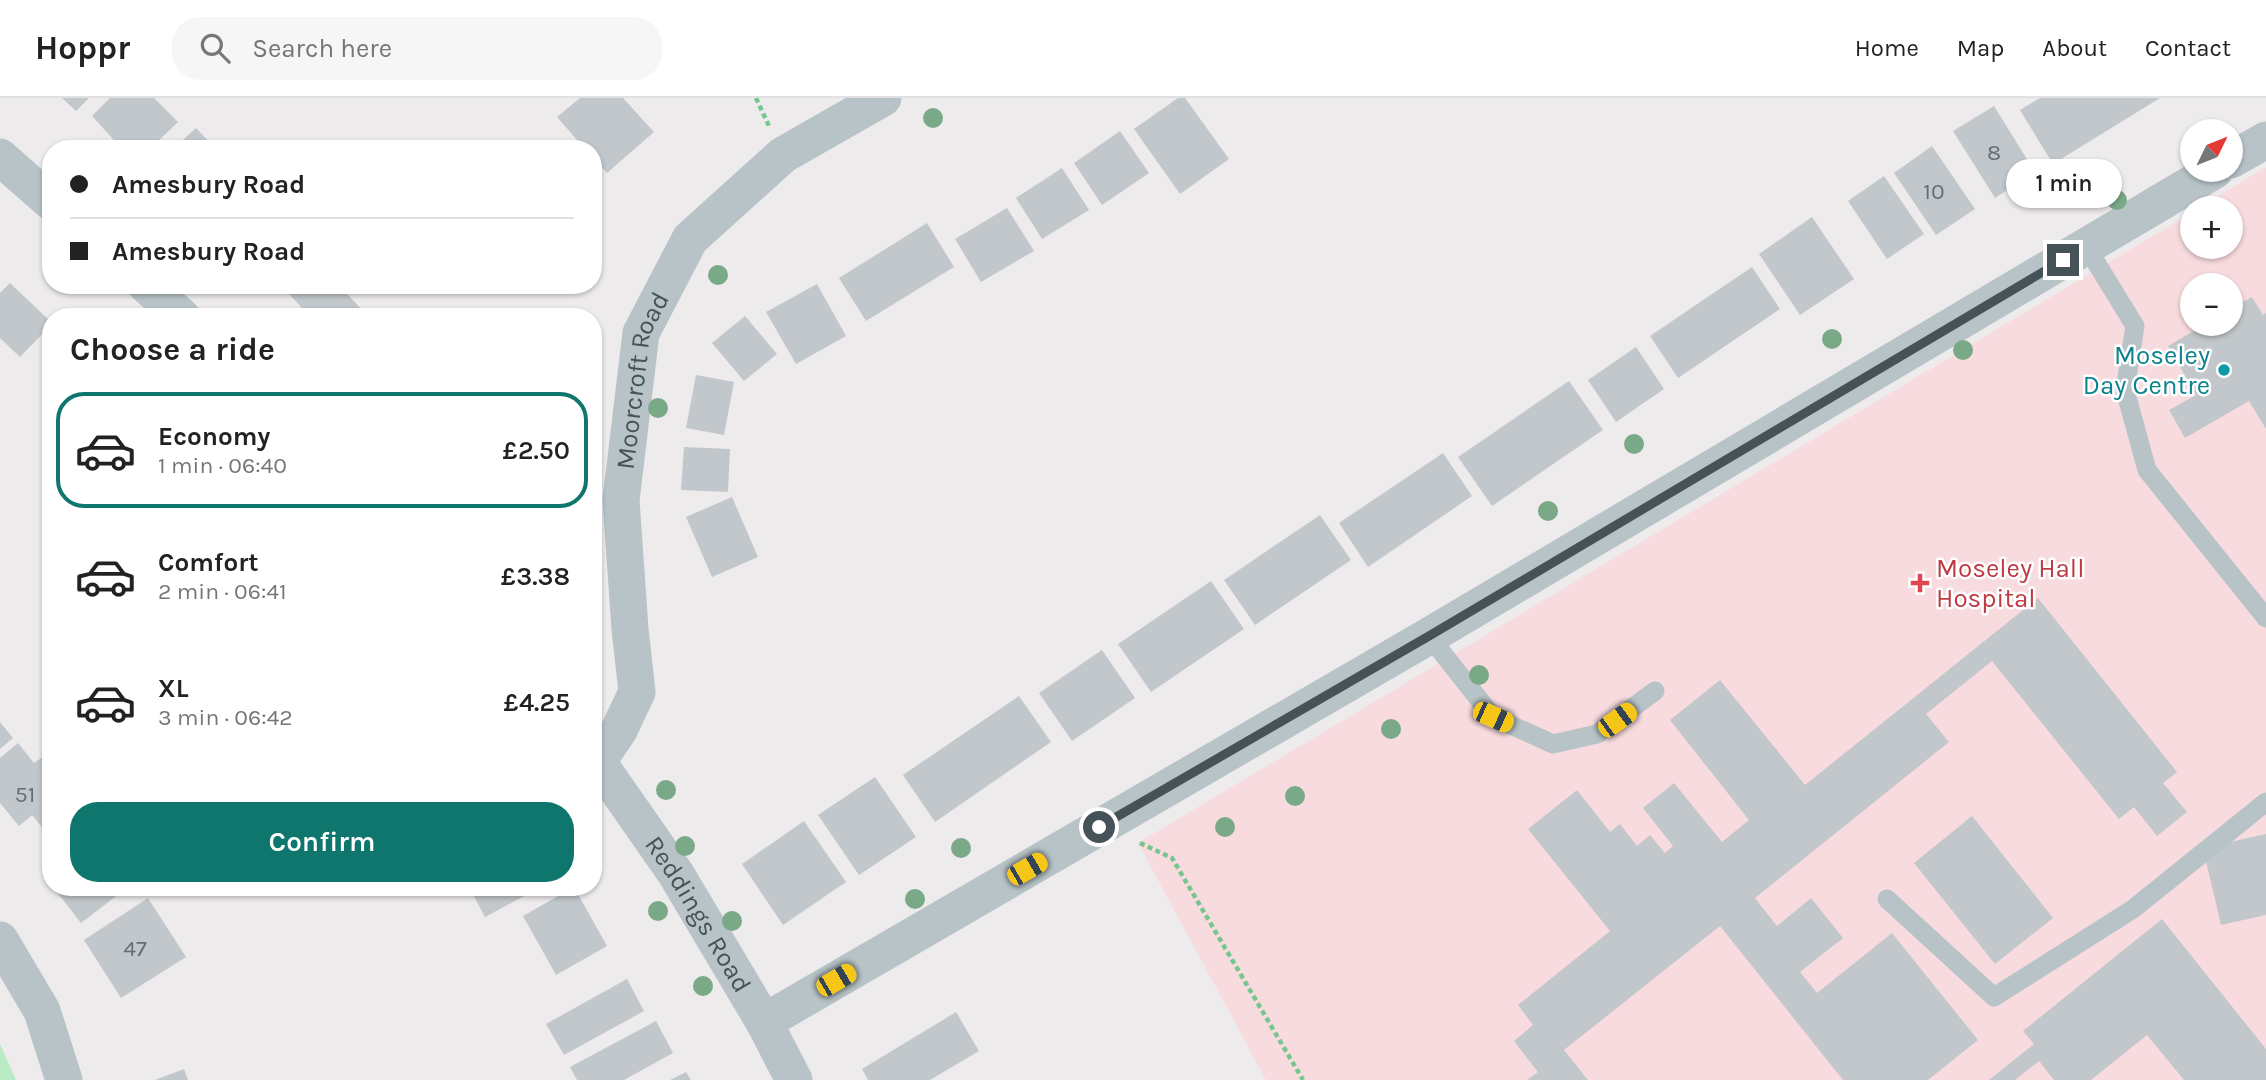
<!DOCTYPE html>
<meta charset="utf-8">
<style>
body{margin:0;font-family:Karla,sans-serif;background:#f6f6f6;color:#222;height:100vh;display:flex;flex-direction:column;font-size:26px;white-space:nowrap}
*{box-sizing:border-box;margin:0}
p{font-size:23px;color:#767676}
.icon{flex:none;width:38px;height:38px;fill:none;stroke:currentColor;stroke-width:2;stroke-linecap:round;stroke-linejoin:round}
.map{position:relative;flex:1;overflow:hidden}
.side{position:absolute;left:42px;top:210px;width:560px;height:588px;display:flex;flex-direction:column;background:#fff;border-radius:28px;box-shadow:0 2px 5px #0004}
.side>*{flex:none}
.banner{position:absolute;left:42px;top:42px;width:560px;height:154px;border-radius:28px;box-shadow:0 2px 5px #0004;display:grid;align-content:center;height:154px;padding:0 28px;background:#fff}
.needle{width:46px;rotate:47deg}
.buttons{position:absolute;left:2180px;top:21px;display:grid;gap:14px}
.buttons a{display:grid;place-items:center;width:63px;height:63px;border-radius:50%;background:#fff;box-shadow:0 2px 5px #0004;font-size:35px}
.end{position:absolute;width:32px;height:32px;margin:-16px;border:9px solid #455257;background:#fff;box-shadow:0 0 0 4px #fff}
.from{border-radius:50%}
.bubble{position:absolute;height:49px;border-radius:24px;background:#fff;box-shadow:0 2px 5px #0004;font-size:23px;font-weight:600;line-height:49px;text-align:center}
.car{position:absolute;width:21px;height:42px;margin:-21px -10px;border-radius:9px;box-shadow:0 0 5px 2px #0007;background:linear-gradient(#f5c518 24%,#345 0 40%,#f5c518 0 76%,#345 0 86%,#f5c518 0)}
.banner b{display:flex;align-items:center;gap:24px;height:66px;font-size:26px}
.banner b+b{border-top:2px solid #e0e0e0}
.banner i{width:18px;height:18px;background:#222}
ul{padding:0;list-style:none}
li{display:flex;align-items:center;gap:21px;height:116px;margin:0 14px 10px;padding:0 14px;border:4px solid transparent;border-radius:28px}
li div{flex:1}
li b{display:block;font-size:26px}
li em{font-style:normal;font-weight:600}
li.on{border-color:#0f766e}
li>.icon{width:63px;height:63px;stroke-width:1.5}
h2{padding:0 28px;font-size:32px;line-height:84px}
.action{display:flex;gap:14px;margin-top:auto;padding:14px 28px}
.action a{flex:1;height:80px;border-radius:28px;background:#0f766e;color:#fff;font-size:28px;font-weight:600;line-height:80px;text-align:center}
header{display:flex;align-items:center;gap:42px;box-sizing:border-box;height:98px;padding:0 35px;background:#fff;border-bottom:2px solid #e0e0e0}
header strong{font-size:33px}
nav{display:flex;gap:38px;margin-inline-start:auto;font-size:24px}
.search{width:490px;height:63px;background:#f6f6f6;display:flex;align-items:center;gap:18px;box-sizing:border-box;padding:0 24px;border-radius:28px;color:#767676;font-size:26px}
.map>svg:first-child{display:block}
.medical{fill:#f8dbde;fill-rule:evenodd}
.green{fill:#baebc4}
.building{fill:#c2c7cb}
.lines{fill:none;stroke-linecap:round;stroke-linejoin:round}
.path{stroke:#75c68f;stroke-width:4.5;stroke-dasharray:5 3.5;stroke-linecap:butt}
.lane{stroke:#b7c3c7;stroke-width:19}
.street{stroke:#b7c3c7;stroke-width:37}
.tree{fill:#7aa988}
.route{stroke:#455257;stroke-width:9}
.culture-dot{fill:#0f9aa8;stroke:#fff;stroke-width:2.5}
.health-dot{fill:#e0444e;stroke:#fff;stroke-width:2.5}
.labels{text-anchor:middle;dominant-baseline:central;stroke-width:5;stroke-linejoin:round;paint-order:stroke}
.number-label{font-size:23px;fill:#646f74}
.culture-label{font-size:26px;fill:#0d838f;stroke:#fff;text-anchor:end}
.street-label{font-size:26px;fill:#455257;stroke:#fff}
.health-label{font-size:26px;fill:#be3a42;stroke:#fff;text-anchor:start}
</style>
<header>
<strong>Hoppr</strong>
<div class="search"><svg class="icon" aria-label="search" viewBox="0 0 24 24"><circle cx="10" cy="10" r="6"/><path d="M15 15l6 6"/></svg>Search here</div>
<nav><a>Home</a><a>Map</a><a>About</a><a>Contact</a></nav>
</header>
<div class="map">
<svg width="2266" height="982" viewBox="0 0 2266 982">
<rect width="100%" height="100%" fill="#eeebec"/>
<path class="medical" d="M2266,69v913h-1000l-128,-237 1055,-631v35h38v-39h-32zM2193,187h38v39h-38z"/>
<polygon class="green" points="0,946 16,982 0,982"/>
<g class="building">
<polygon points="62,0 89,0 76,13"/>
<polygon points="110,0 154,0 178,24 150,51 122,51 92,18"/>
<polygon points="580,0 623,0 654,34 607,75 593,60 593,51 585,51 557,19"/>
<polygon points="1178,0 1185,0 1229,61 1180,96 1134,31"/>
<polygon points="2040,0 2160,0 2053,66 2020,12"/>
<polygon points="1994,8 2035,74 1995,100 1953,33"/>
<polygon points="196,30 216,51 173,51"/>
<polygon points="1120,33 1149,75 1102,107 1074,65"/>
<polygon points="1932,48 1975,111 1936,137 1894,75"/>
<polygon points="1062,70 1089,112 1042,141 1016,100"/>
<polygon points="1884,78 1924,136 1887,161 1848,103"/>
<polygon points="1007,110 1034,153 981,184 955,141"/>
<polygon points="1812,119 1854,181 1800,217 1759,156"/>
<polygon points="927,125 954,169 866,223 839,180"/>
<polygon points="1752,169 1780,211 1678,280 1650,238"/>
<polygon points="10,185 51,224 51,227 20,259 0,240 0,195"/>
<polygon points="817,186 846,238 796,266 766,214"/>
<polygon points="281,187 339,187 364,214 359,219 310,219"/>
<polygon points="2252,199 2263,217 2266,215 2266,331 2249,303 2185,340 2169,312 2196,297 2168,248 2206,226 2231,226 2231,211"/>
<polygon points="745,218 777,256 744,283 712,245"/>
<polygon points="1636,249 1664,291 1616,324 1588,282"/>
<polygon points="696,277 734,284 724,337 686,330"/>
<polygon points="1569,283 1603,332 1492,408 1458,359"/>
<polygon points="684,349 730,351 728,394 681,392"/>
<polygon points="1443,355 1472,398 1368,469 1339,425"/>
<polygon points="732,399 758,459 712,479 686,419"/>
<polygon points="1320,417 1351,462 1255,527 1224,482"/>
<polygon points="1211,483 1244,531 1151,594 1118,546"/>
<polygon points="2038,500 2177,674 2163,685 2187,714 2157,738 2134,709 2119,721 1992,563 1926,616 1949,644 1755,800 1777,828 1811,800 1843,840 1800,874 1817,895 1892,835 1978,942 1928,982 1843,982 1720,828 1564,952 1588,982 1527,982 1538,974 1514,943 1533,927 1518,907 1610,833 1528,731 1577,692 1610,734 1620,726 1637,748 1650,737 1665,755 1673,748 1643,710 1674,685 1722,744 1749,722 1670,622 1720,582 1805,687"/>
<polygon points="1102,552 1135,600 1072,643 1039,595"/>
<polygon points="1019,598 1051,644 935,724 903,677"/>
<polygon points="0,624 13,640 0,651"/>
<polygon points="18,645 34,665 51,653 51,730 46,734 32,717 19,728 0,705 0,660"/>
<polygon points="875,679 916,739 859,777 818,717"/>
<polygon points="1972,718 2053,820 1995,866 1914,765"/>
<polygon points="804,723 846,784 783,827 742,766"/>
<polygon points="2266,736 2266,817 2221,827 2203,750"/>
<polygon points="51,771 51,786 43,776"/>
<polygon points="53,789 128,789 81,825"/>
<polygon points="469,789 541,789 485,819"/>
<polygon points="574,789 607,848 556,877 523,818"/>
<polygon points="148,800 186,859 121,900 84,842"/>
<polygon points="2162,821 2266,951 2266,982 2184,982 2147,937 2091,982 2054,982 2039,963 2015,982 1989,982 2034,946 2023,933"/>
<polygon points="627,881 644,913 564,957 546,926"/>
<polygon points="956,914 979,953 930,982 868,982 862,971"/>
<polygon points="656,923 673,955 624,982 577,982 570,969"/>
<polygon points="184,971 188,982 155,982"/>
<polygon points="686,974 691,982 670,982"/>
</g>
<g class="lines">
<g class="path">
<polyline points="756,0 769,28"/>
<polyline points="1140,745 1172,760 1303,982"/>
</g>
<g class="lane">
<polyline points="2086,148 2135,228 2125,292 2147,372 2266,520"/>
<polyline points="1429,538 1493,619 1553,646 1597,636 1655,593"/>
<polyline points="1887,801 1994,899 2133,811 2266,704"/>
</g>
<g class="street">
<polyline points="0,59 51,104"/>
<polyline points="2231,62 2266,42"/>
<polyline points="146,187 182,219"/>
<path id="s1" d="M593,657l83,119 88,148 30,58"/>
<path id="s2" d="M598,663l21,-31 18,-38 -7,-63 -9,-129 20,-167 49,-94 93,-84 100,-57"/>
<polyline points="0,842 42,913 64,982"/>
<polyline points="764,924 1429,538 2215,72"/>
</g>
</g>
<g class="tree">
<circle cx="933" cy="20" r="10"/>
<circle cx="2117" cy="102" r="10"/>
<circle cx="718" cy="177" r="10"/>
<circle cx="1832" cy="241" r="10"/>
<circle cx="1963" cy="252" r="10"/>
<circle cx="658" cy="310" r="10"/>
<circle cx="1634" cy="346" r="10"/>
<circle cx="1548" cy="413" r="10"/>
<circle cx="1479" cy="577" r="10"/>
<circle cx="1391" cy="631" r="10"/>
<circle cx="666" cy="692" r="10"/>
<circle cx="1295" cy="698" r="10"/>
<circle cx="1225" cy="729" r="10"/>
<circle cx="685" cy="748" r="10"/>
<circle cx="961" cy="750" r="10"/>
<circle cx="915" cy="801" r="10"/>
<circle cx="658" cy="813" r="10"/>
<circle cx="732" cy="823" r="10"/>
<circle cx="703" cy="888" r="10"/>
</g>
<g class="lines">
<polyline class="route" points="1099,729 1429,538 2063,162"/>
</g>
<circle class="culture-dot" cx="2224" cy="272" r="7"/>
<path class="health-dot" d="M1916.5 474.5h7v7h7v7h-7v7h-7v-7h-7v-7h7z"/>
<g class="labels">
<g class="number-label">
<text x="1994" y="54">8</text>
<text x="1934" y="93">10</text>
<text x="25" y="696">51</text>
<text x="135" y="850">47</text>
</g>
<g class="culture-label">
<text x="2210" y="257">Moseley<tspan x="2210" dy="30">Day Centre</tspan></text>
</g>
<g class="street-label">
<text stroke="none"><textPath href="#s2" startOffset="394">Moorcroft Road</textPath></text>
<text stroke="none"><textPath href="#s1" startOffset="191">Reddings Road</textPath></text>
</g>
<g class="health-label">
<text x="1936" y="470">Moseley Hall<tspan x="1936" dy="30">Hospital</tspan></text>
</g>
</g>
</svg>
<div class="buttons">
<a><svg class="needle" viewBox="-14 -14 28 28"><path d="M0-13l5 13h-10z" fill="#e53935"/><path d="M0 13l5-13h-10z" fill="#767676"/></svg></a>
<a>+</a>
<a>−</a>
</div>
<i class="end from" style="left:1099px;top:729px"></i>
<i class="end" style="left:2063px;top:162px"></i>
<div class="bubble" style="left:2006px;top:61px;width:116px">1 min</div>
<i class="car" style="left:1493px;top:619px;rotate:114deg"></i>
<i class="car" style="left:1617px;top:622px;rotate:54deg"></i>
<i class="car" style="left:1027px;top:771px;rotate:60deg"></i>
<i class="car" style="left:836px;top:882px;rotate:60deg"></i>
<div class="banner">
<b><i class="from"></i>Amesbury Road</b>
<b><i></i>Amesbury Road</b>
</div>
<section class="side">
<h2>Choose a ride</h2>
<ul>
<li class="on"><svg class="icon" aria-label="car" viewBox="0 0 24 24"><path d="M5 17H2v-5l4-1 3-4h7l3 4 3 1v5h-3M9 17h6M6 11h13"/><circle cx="7" cy="17" r="2"/><circle cx="17" cy="17" r="2"/></svg><div><b>Economy</b><p>1 min · 06:40</p></div><em>£2.50</em></li>
<li><svg class="icon" aria-label="car" viewBox="0 0 24 24"><path d="M5 17H2v-5l4-1 3-4h7l3 4 3 1v5h-3M9 17h6M6 11h13"/><circle cx="7" cy="17" r="2"/><circle cx="17" cy="17" r="2"/></svg><div><b>Comfort</b><p>2 min · 06:41</p></div><em>£3.38</em></li>
<li><svg class="icon" aria-label="car" viewBox="0 0 24 24"><path d="M5 17H2v-5l4-1 3-4h7l3 4 3 1v5h-3M9 17h6M6 11h13"/><circle cx="7" cy="17" r="2"/><circle cx="17" cy="17" r="2"/></svg><div><b>XL</b><p>3 min · 06:42</p></div><em>£4.25</em></li>
</ul>
<div class="action"><a>Confirm</a></div>
</section>
</div>
